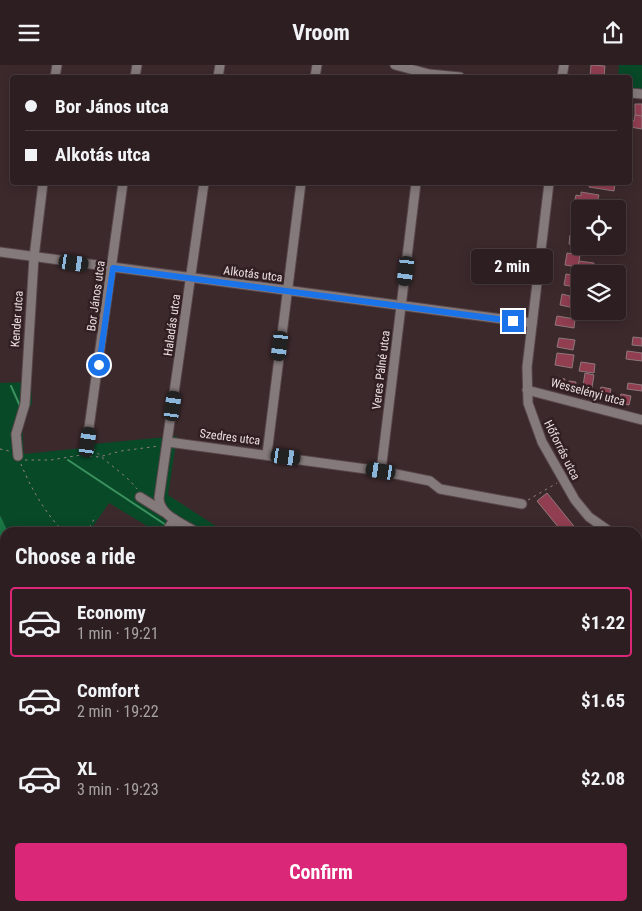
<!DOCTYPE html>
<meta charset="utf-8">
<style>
body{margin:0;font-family:"Roboto Condensed",sans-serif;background:#392c2e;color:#f1f3f6;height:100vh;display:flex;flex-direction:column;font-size:19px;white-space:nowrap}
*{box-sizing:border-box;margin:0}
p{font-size:16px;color:#a7a2a5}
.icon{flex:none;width:28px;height:28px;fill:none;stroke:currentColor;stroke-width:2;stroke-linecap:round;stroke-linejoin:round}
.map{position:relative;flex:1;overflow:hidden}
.sheet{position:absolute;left:0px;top:462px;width:642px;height:384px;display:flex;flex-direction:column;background:#2d1f21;border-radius:15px 15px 0 0;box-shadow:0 2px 12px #0003,0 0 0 1px #483d3f}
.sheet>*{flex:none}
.banner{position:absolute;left:10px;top:10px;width:622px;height:110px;border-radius:5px;box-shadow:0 2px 12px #0003,0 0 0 1px #483d3f;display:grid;align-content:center;height:110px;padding:0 15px;background:#2d1f21}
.buttons{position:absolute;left:571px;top:135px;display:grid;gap:10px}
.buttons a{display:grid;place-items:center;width:55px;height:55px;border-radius:5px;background:#2d1f21;box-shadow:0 2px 12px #0003,0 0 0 1px #483d3f;font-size:25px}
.end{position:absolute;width:22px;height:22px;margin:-11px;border:6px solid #1a73e8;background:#fff;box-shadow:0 0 0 2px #fff}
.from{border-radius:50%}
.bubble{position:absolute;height:35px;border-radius:5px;background:#2d1f21;box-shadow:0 2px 12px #0003,0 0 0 1px #483d3f;font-size:16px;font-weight:700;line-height:35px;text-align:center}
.car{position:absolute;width:15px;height:30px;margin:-15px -8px;border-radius:6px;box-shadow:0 0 4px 1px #0007;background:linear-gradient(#222 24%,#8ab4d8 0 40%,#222 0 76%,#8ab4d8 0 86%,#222 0)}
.banner b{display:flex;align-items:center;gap:18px;height:48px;font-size:19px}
.banner b+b{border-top:1px solid #483d3f}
.banner i{width:12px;height:12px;background:#f1f3f6}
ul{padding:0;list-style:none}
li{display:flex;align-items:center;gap:15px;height:70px;margin:0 10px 8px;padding:0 5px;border:2px solid transparent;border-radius:5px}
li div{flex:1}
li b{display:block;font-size:19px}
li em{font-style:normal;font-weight:700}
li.on{border-color:#db2777}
li>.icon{width:45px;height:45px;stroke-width:1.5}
h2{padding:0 15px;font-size:22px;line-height:60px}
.primary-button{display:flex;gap:10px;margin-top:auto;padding:10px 15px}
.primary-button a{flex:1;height:58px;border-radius:5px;background:#db2777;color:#fff;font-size:20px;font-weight:700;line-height:58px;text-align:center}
header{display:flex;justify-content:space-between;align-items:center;height:65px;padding:0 15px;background:#2d1f21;font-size:22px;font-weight:700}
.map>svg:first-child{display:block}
.green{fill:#084928}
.forest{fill:#1a7645}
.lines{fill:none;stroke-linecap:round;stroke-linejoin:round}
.stream{stroke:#3b915e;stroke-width:2}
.building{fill:#913e51;stroke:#8f787b}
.lane-casing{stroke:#584649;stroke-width:7}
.street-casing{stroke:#584649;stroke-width:11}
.path{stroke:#907f82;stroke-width:1;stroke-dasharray:2.5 4;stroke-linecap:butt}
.lane{stroke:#857a7b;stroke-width:4.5}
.street{stroke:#857a7b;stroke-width:9}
.route{stroke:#1a73e8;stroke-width:6}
.labels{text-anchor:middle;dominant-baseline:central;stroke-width:5;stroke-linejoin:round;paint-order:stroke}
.street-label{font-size:12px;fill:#ebdee0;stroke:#321f22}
</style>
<header><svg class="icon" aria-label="menu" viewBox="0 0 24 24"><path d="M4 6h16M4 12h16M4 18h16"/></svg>Vroom<svg class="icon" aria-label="share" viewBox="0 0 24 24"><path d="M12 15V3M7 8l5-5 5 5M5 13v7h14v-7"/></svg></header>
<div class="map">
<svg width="642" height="846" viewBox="0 0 642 846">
<rect width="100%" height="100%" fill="#3c292c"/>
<g class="green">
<polygon points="619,0 642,0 642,25 630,24 630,12 618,12"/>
<polygon points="31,317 32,338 22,360 24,389 83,383 83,380 177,371 168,430 225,467 157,467 109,438 89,467 8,467 0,450 0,318"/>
<polygon points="638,742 642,745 642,846 574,846 577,841 638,841"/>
<polygon points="228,841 307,841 301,846 232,846"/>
</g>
<polygon class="forest" points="0,450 8,467 5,468 5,841 228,841 232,846 0,846"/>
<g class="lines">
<g class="stream">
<polyline points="11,321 20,341"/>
<polyline points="68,395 166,460"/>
<polyline points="176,466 178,468"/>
<polyline points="638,746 642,749"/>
<polyline points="638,761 640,757"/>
</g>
</g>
<g class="building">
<polygon points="591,0 605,1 604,12 590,12"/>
<polygon points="635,39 642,39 642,51 635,50"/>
<polygon points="635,50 642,51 642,64 630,62 630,55 634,56"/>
<polygon points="590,118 615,119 614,126 589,122"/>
<polygon points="581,127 599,130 598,134 602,137 601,143 574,139 576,130 581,131"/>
<polygon points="573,148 580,149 580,160 571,159"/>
<polygon points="570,170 580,171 580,181 569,179"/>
<polygon points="567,188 580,190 578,202 565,200"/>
<polygon points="579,196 594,198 593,204 578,202"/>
<polygon points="566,209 577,211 575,222 564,220"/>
<polygon points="562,229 570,231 570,234 575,235 574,243 560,240"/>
<polygon points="557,251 575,254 574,263 555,260"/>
<polygon points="633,272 642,273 642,281 632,280"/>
<polygon points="559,273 575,275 573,285 557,282"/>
<polygon points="627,286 642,288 642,296 626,294"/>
<polygon points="557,288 574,290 572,303 555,300"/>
<polygon points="581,297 595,299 594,308 579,306"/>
<polygon points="585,308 594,310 591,328 582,327"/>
<polygon points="553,312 565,314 563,323 551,321"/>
<polygon points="569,316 576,317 574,328 567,327"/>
<polygon points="628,318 642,320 642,326 627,324"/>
<polygon points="601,322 611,324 608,336 598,333"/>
<polygon points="621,329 631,331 629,340 619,338"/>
<polygon points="547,428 577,465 574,468 563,468 537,436"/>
</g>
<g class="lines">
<g class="lane-casing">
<polyline id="lane" points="638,692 642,695"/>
</g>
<g class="street-casing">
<g id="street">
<polyline points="395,0 429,9 460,12"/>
<polyline points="55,12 57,0"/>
<polyline points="135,12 137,0"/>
<polyline points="218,12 220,0"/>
<polyline points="315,12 317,0"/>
<polyline points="562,12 564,0"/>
<polyline points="630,28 642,29"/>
<polyline points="549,118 527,302 528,338 542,377 575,435 589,452 612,468"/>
<polyline points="0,187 532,258"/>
<polyline points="527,325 642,355"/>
<polyline points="87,377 123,118"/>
<polyline points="168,377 381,406 430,416 440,424 522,439"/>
<polyline points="267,389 301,118"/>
<polyline points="18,391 16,369 25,339 34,192 43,118"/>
<polyline points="381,406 416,118"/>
<polyline points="140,432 164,447"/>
<polyline points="166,468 174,454"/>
<path d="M198,468c-14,-9 -39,-17 -39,-35l45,-315"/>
<polyline points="638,483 642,486"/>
<polyline points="638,606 642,609"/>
<polyline points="638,623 642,615"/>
<polyline points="324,841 327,846"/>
<polyline points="429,846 432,841"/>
<polyline points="501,846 504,841"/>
</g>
</g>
<g class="path">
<path d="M93,383c13,16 31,24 44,41"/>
<polyline points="0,384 9,386"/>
<polyline points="25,395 51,395 81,390 99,392 121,386 159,381"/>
<path d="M21,399c9,23 26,52 44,69"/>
<polyline points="528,435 557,418"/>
<polyline points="86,468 96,451"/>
<polyline points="638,752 642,755"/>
<polyline points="638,818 642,808"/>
<polyline points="363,846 366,841"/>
<polyline points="626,846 627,841"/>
</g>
<use href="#lane" class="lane"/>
<use href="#street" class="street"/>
</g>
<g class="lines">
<polyline class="route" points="99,300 113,203 513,256"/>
</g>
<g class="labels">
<g class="street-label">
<text transform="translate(253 209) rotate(7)">Alkotás utca</text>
<text transform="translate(96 231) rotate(-82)">Bor János utca</text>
<text transform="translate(17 254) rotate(-86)">Kender utca</text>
<text transform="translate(172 260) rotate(-82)">Haladás utca</text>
<text transform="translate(381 305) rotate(-83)">Veres Pálné utca</text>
<text transform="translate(588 327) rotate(15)">Wesselényi utca</text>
<text transform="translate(230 372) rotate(7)">Szedres utca</text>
<text transform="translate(562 385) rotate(63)">Hőforrás utca</text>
</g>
</g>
</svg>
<div class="buttons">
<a><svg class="icon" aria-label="locate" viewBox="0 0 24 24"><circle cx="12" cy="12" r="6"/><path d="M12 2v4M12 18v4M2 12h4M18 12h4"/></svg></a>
<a><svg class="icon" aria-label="layers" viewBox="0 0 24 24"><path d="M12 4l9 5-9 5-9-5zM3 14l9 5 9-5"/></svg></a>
</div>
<i class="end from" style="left:99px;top:300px"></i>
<i class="end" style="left:513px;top:256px"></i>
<div class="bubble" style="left:471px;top:184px;width:82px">2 min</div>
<i class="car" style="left:74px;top:198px;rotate:98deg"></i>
<i class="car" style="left:406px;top:206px;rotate:187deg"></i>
<i class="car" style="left:280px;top:281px;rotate:187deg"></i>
<i class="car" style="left:173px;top:341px;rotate:8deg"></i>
<i class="car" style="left:88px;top:377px;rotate:8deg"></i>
<i class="car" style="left:286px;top:392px;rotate:98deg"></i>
<i class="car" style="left:381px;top:406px;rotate:279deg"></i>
<div class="banner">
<b><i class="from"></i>Bor János utca</b>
<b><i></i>Alkotás utca</b>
</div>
<section class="sheet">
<h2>Choose a ride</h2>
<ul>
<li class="on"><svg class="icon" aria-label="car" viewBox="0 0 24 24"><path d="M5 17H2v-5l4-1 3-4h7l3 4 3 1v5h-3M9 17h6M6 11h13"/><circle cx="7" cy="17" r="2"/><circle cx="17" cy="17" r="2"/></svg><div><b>Economy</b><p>1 min · 19:21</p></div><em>$1.22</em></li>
<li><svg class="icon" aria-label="car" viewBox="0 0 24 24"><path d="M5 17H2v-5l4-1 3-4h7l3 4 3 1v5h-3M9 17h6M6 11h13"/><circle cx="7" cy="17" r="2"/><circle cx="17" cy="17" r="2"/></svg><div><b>Comfort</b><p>2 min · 19:22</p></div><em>$1.65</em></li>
<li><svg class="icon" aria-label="car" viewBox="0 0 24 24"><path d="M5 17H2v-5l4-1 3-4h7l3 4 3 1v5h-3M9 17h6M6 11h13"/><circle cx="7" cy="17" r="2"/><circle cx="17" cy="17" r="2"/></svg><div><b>XL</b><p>3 min · 19:23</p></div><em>$2.08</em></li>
</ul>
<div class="primary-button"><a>Confirm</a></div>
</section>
</div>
